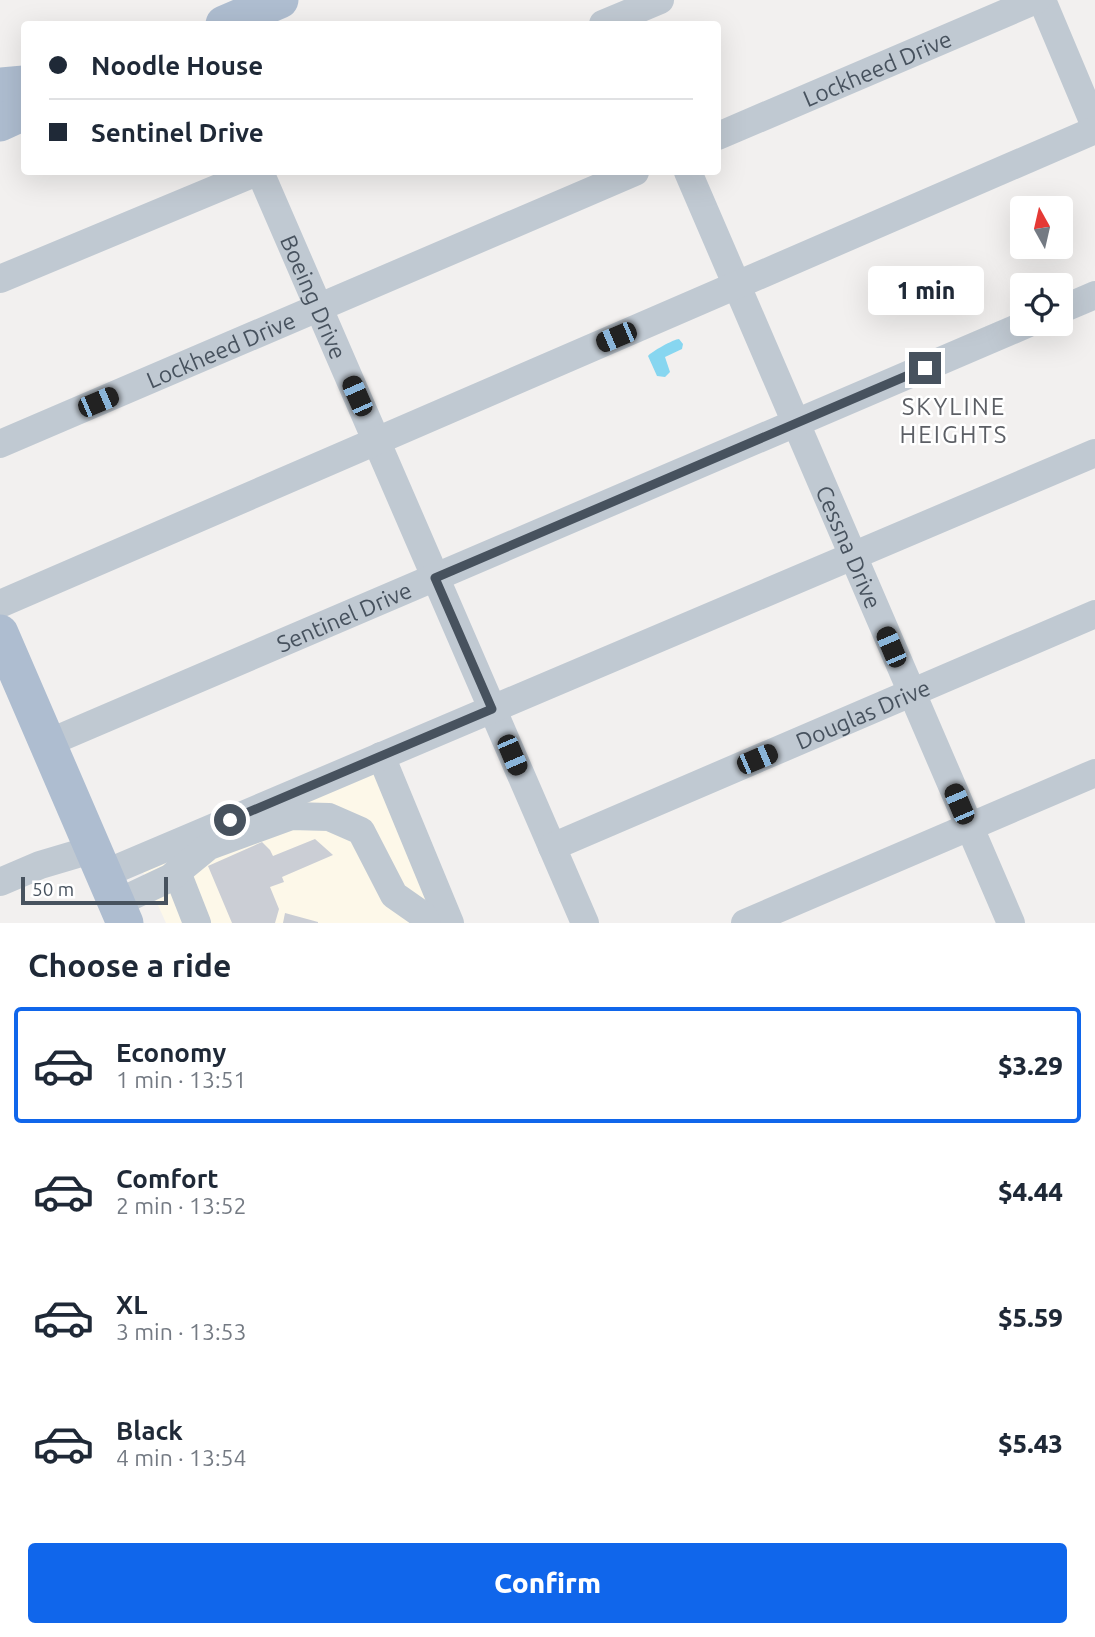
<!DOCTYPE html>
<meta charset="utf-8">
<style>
body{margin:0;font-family:Ubuntu,sans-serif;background:#f6f6f7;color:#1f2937;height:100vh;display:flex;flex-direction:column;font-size:26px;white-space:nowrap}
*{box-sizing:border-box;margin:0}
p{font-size:23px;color:#747a83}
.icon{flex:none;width:38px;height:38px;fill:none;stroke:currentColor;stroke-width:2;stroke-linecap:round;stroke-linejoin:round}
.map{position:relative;height:923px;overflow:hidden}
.side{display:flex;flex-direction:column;background:#fff;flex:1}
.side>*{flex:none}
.top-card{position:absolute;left:21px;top:21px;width:700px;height:154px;border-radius:7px;box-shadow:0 7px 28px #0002;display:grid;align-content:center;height:154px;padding:0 28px;background:#fff}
.needle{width:46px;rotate:352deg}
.tools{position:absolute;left:1010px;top:196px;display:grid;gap:14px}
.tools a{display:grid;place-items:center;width:63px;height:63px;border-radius:7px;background:#fff;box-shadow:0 7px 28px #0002;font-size:35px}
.scale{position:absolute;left:21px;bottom:18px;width:147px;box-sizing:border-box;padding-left:7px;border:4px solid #47525e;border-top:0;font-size:19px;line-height:24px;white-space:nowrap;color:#47525e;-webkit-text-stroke:5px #fff;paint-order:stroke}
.end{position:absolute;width:32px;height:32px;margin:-16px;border:9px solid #47525e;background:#fff;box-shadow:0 0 0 4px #fff}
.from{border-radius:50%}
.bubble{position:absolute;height:49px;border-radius:7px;background:#fff;box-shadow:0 7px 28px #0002;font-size:23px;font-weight:800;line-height:49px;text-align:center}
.car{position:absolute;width:21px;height:42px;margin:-21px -10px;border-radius:9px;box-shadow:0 0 5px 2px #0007;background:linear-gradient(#222 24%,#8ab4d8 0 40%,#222 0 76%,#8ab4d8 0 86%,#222 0)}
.top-card b{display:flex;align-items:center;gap:24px;height:66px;font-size:26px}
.top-card b+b{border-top:2px solid #e0e1e3}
.top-card i{width:18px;height:18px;background:#1f2937}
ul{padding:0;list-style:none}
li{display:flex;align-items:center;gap:21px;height:116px;margin:0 14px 10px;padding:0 14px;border:4px solid transparent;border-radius:7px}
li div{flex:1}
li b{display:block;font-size:26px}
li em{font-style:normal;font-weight:800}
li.on{border-color:#1066eb}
li>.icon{width:63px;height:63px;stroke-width:1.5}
h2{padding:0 28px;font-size:32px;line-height:84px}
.action{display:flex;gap:14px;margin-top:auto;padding:14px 28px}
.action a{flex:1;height:80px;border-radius:7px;background:#1066eb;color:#fff;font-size:28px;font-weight:800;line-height:80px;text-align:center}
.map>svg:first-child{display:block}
.commercial{fill:#fdf8e9}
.water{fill:#87d6f0}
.building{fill:#cbced5}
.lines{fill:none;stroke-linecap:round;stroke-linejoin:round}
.minor{stroke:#c0c9d2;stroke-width:28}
.major{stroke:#aebdd0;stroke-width:37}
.route{stroke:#47525e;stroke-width:9}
.labels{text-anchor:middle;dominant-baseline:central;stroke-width:5;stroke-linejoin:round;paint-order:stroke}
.street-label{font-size:23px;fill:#47525e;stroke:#fff}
.neighbourhood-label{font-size:24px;letter-spacing:2px;fill:#5c5f65;stroke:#fff}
</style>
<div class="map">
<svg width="1095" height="923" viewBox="0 0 1095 923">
<rect width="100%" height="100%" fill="#f2f0ef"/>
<polygon class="commercial" points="375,768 441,923 166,923 142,870"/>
<path class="water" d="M679,339l4,5 -1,5 -17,8 5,15 -5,5 -8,-1 -9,-20c3,-4 26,-17 31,-17z"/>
<g class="building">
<polygon points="315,839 333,855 282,877 284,882 270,887 279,909 275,923 232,923 208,866 262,842 270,850 273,856"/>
<polygon points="285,913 318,922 318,923 283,923"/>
</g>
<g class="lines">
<g class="minor">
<polyline points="1042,0 1095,126"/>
<polyline points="603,24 660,0"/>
<path id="s1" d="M718,136l318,-136"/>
<path id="s2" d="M260,172l325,751"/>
<path id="s3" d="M688,172l323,751"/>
<polyline points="0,279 257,172"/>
<polyline points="1060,310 1095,295"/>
<path id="s4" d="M0,444l635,-272"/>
<polyline points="0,604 1095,130"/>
<path id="s5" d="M48,743l979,-419"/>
<polyline points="381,756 450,923"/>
<path id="s6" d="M552,847l543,-233"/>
<polyline points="177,872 197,923"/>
<polyline points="104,874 1095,453"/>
<polyline points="0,882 40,865 94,849"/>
<polyline points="117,903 170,878 209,846 291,816 329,817 361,831 394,895 424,916 427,923"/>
<polyline points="745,923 1095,773"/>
</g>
<g class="major">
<polyline points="224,24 280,0"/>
<polyline points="0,86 24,84"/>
<polyline points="0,123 24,112"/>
<polyline points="0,633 125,923"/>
</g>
</g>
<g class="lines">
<polyline class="route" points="230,820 492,709 435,578 925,368"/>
</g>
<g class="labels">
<g class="street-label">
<text stroke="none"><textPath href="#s1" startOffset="173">Lockheed Drive</textPath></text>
<text stroke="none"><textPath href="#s2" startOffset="136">Boeing Drive</textPath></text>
<text stroke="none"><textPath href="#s4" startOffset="240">Lockheed Drive</textPath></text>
<text stroke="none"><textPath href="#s3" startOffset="408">Cessna Drive</textPath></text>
<text stroke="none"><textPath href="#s5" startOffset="322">Sentinel Drive</textPath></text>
<text stroke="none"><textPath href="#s6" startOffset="338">Douglas Drive</textPath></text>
</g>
<g class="neighbourhood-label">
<text x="954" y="406">SKYLINE<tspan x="954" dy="28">HEIGHTS</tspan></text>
</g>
</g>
</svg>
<div class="tools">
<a><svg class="needle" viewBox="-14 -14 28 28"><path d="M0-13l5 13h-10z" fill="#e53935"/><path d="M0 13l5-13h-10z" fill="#747a83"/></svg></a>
<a><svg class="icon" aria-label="locate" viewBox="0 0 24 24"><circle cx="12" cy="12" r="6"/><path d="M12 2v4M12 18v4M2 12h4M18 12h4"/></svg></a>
</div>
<div class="scale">50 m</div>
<i class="end from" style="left:230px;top:820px"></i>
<i class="end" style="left:925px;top:368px"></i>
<div class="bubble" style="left:868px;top:266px;width:116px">1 min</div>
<i class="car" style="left:616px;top:337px;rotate:247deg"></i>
<i class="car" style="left:357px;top:396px;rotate:336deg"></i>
<i class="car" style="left:98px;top:402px;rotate:67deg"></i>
<i class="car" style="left:891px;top:647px;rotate:337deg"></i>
<i class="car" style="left:512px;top:755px;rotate:157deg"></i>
<i class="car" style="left:757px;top:759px;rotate:67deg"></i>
<i class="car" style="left:959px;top:804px;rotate:337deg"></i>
<div class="top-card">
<b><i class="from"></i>Noodle House</b>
<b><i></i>Sentinel Drive</b>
</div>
</div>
<section class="side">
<h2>Choose a ride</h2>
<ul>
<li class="on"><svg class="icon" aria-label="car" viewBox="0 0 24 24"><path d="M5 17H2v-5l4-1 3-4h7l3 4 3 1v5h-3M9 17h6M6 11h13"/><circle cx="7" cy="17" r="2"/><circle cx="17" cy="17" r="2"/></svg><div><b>Economy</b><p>1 min · 13:51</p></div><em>$3.29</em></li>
<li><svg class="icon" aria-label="car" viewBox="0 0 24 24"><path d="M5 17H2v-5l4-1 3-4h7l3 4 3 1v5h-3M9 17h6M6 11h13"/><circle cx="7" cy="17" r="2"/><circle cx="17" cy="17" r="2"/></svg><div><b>Comfort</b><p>2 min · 13:52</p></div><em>$4.44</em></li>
<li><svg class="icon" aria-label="car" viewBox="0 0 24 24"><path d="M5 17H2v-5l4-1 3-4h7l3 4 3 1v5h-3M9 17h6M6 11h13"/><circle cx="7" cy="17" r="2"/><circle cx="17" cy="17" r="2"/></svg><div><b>XL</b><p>3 min · 13:53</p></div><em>$5.59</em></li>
<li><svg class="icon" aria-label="car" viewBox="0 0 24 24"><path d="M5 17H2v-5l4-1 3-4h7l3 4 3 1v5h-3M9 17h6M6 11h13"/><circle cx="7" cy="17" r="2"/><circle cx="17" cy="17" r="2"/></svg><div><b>Black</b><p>4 min · 13:54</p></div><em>$5.43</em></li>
</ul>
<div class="action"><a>Confirm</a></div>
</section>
